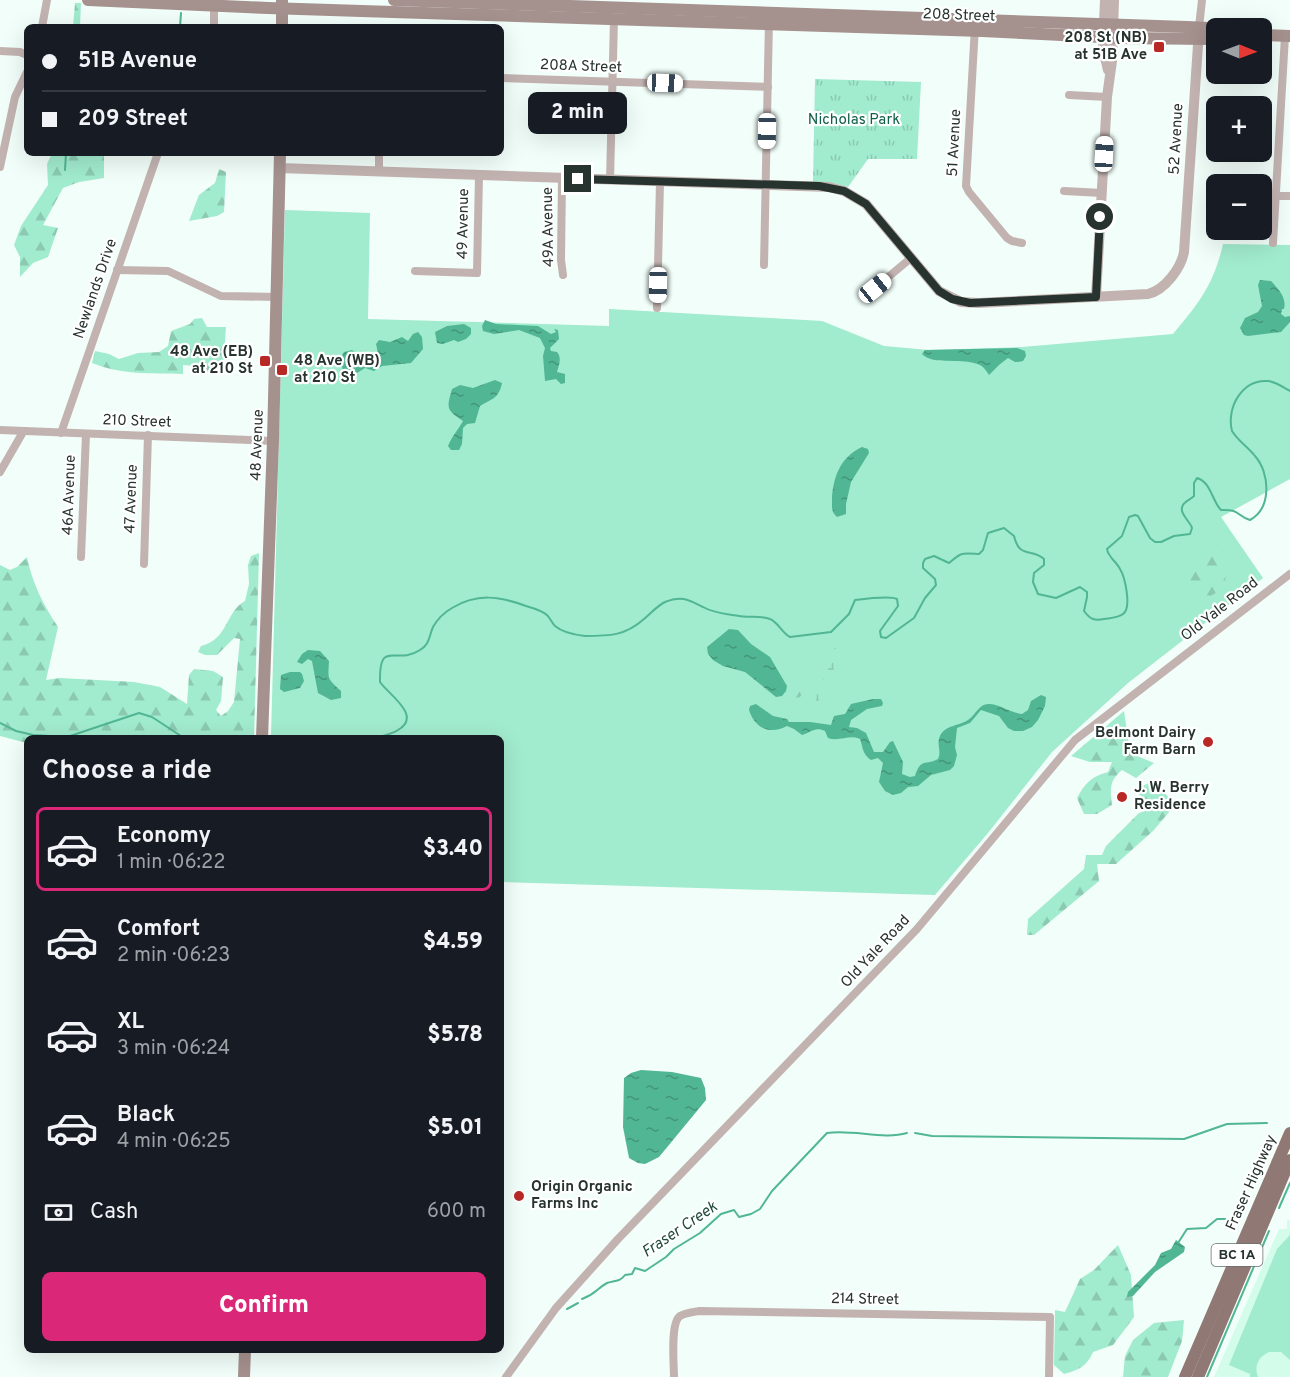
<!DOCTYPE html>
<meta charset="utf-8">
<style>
body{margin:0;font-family:Overpass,sans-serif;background:#242831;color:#f1f3f6;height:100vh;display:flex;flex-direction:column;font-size:22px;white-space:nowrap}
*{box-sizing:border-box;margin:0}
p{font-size:20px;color:#9ea1a6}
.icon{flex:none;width:33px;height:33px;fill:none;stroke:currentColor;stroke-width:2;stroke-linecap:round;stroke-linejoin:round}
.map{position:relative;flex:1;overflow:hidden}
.details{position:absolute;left:24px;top:735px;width:480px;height:618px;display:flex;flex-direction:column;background:#171b24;border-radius:9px;box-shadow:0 6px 24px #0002}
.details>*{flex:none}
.hud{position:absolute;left:24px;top:24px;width:480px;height:132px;border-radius:9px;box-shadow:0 6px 24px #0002;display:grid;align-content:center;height:132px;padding:0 18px;background:#171b24}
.needle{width:39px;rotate:91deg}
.tools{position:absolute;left:1206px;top:18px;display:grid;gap:12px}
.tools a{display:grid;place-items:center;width:66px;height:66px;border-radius:9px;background:#171b24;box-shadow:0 6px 24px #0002;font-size:30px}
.end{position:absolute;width:27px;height:27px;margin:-14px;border:8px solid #27332f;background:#fff;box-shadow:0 0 0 3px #fff}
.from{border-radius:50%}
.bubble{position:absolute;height:42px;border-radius:9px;background:#171b24;box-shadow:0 6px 24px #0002;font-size:20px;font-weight:800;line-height:42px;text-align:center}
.car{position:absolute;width:18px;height:36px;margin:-18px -9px;border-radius:8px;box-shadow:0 0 4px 2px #0007;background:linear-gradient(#fff 24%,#345 0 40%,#fff 0 76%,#345 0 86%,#fff 0)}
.hud b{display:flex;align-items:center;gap:21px;height:57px;font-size:22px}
.hud b+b{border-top:2px solid #363941}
.hud i{width:15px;height:15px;background:#f1f3f6}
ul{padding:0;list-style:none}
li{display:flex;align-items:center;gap:18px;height:84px;margin:0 12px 9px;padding:0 6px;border:3px solid transparent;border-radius:9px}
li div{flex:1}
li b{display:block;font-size:22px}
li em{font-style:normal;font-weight:800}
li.active{border-color:#db2777}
li>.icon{width:54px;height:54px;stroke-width:1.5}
h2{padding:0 18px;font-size:27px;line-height:72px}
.pay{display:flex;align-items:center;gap:15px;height:66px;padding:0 18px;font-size:22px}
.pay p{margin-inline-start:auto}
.primary-button{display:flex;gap:12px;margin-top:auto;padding:12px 18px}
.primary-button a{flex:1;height:69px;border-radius:9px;background:#db2777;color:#fff;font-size:24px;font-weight:800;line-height:69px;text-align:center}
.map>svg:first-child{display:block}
.built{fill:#d4fceb}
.grass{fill:#a1ebce}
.forest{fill:url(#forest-firs)}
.wetland{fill:url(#wetland-marsh)}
.park{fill:url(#park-tufts)}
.water{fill:url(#water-ripples)}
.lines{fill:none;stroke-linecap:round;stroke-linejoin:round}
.stream{stroke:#51b694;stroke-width:2}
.minor{stroke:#c2b3b1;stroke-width:8}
.tertiary{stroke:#c2b3b1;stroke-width:10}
.secondary{stroke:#a5918e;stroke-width:12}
.primary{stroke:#907874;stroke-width:12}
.route{stroke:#27332f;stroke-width:8}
.poi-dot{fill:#b82926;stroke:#fff;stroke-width:2}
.labels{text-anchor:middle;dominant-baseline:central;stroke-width:4.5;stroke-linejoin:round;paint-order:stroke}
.shield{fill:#fff;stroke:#68706d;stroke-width:1.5}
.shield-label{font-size:14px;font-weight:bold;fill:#27332f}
.street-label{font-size:15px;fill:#27332f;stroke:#fff}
.poi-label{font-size:15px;font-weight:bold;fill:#27332f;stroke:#fff;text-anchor:end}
.park-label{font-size:15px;fill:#0f5f49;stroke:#fff}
.water-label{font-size:16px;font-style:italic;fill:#204b3c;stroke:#fff}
</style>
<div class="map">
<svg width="1290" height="1377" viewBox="0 0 1290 1377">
<defs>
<pattern id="forest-firs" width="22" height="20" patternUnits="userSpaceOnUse" patternTransform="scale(1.5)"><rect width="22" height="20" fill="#a1ebce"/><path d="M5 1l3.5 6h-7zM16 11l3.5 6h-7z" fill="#8bcab1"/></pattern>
<pattern id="wetland-marsh" width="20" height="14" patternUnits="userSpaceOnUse" patternTransform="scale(1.5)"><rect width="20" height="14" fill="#a1ebce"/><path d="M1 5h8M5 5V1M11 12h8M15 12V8" fill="none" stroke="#8bcab1"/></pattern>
<pattern id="park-tufts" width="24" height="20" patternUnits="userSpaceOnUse" patternTransform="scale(1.5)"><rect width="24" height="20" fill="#a1ebce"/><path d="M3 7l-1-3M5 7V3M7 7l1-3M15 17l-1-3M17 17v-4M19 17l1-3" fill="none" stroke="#8bcab1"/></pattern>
<pattern id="water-ripples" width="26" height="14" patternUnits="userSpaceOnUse" patternTransform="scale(1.5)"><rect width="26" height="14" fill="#51b694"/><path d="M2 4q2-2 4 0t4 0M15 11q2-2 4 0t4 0" fill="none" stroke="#439579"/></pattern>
</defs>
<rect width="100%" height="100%" fill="#f2fef9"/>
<polygon class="built" points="1287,1220 1290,1220 1290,1377 1214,1377 1279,1229 1287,1229"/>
<g class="grass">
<path d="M285,210l85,3 -2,106 241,7v-17l213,12 62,25 45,4 93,-3 151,-13c26,-31 41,-50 50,-90l67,1v234l-69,38 42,61 -135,105 -76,69 -64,81 -53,62 -434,-13v-144h-230z"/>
<path d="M1290,1235v125l-9,-8h-12c-11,5 -15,14 -11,25h-8v-3l-21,-9 48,-116z"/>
</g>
<g class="forest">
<polygon points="75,3 81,3 80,27 73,27"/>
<polygon points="52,153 104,153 104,178 79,182 63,188 43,225 58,228 48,257 33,263 20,277 20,257 14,245 21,226 48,185 47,164"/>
<polygon points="219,169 226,172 224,212 217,216 189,221 199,195 215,183"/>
<path d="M202,318l5,9h19l-3,40 -7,-3 -4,6 -16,5 -1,-9 -12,-1v9c-33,-1 -60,1 -91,-11l3,-12 14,3 10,5 19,-6 21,-1 9,-6 3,-15 19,-7 4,-5z"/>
<polygon points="1218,544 1223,547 1226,560 1225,587 1203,601 1193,602 1189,600 1185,592 1191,569 1192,560 1197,554"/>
<path d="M259,553l-5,185h-227v5l-27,-7v-171l10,5 7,-3 10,-10c5,26 17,49 31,70l-12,53 14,-2 74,4 26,5 27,17 2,-29 5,-6 19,2 10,6 -2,24 -5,9 5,6 7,-5 6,-9 6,-63 -6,-1 -17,17h-12l-7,-3 3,-6c28,-7 24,-34 44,-45l4,-17 -1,-19 3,-9z"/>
<polygon points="792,685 797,685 802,688 809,685 813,688 813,693 810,697 802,694 800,697 794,698 789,692"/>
<path d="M1124,711l6,42 24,10 -18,15 -14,-8c-13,11 -12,19 -10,35l-15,9h-13l-7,-16c8,-15 15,-22 31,-26l4,-10h-22l-19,-6z"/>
<polygon points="1149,783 1155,794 1164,792 1175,805 1153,831 1116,864 1097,864 1099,881 1034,935 1027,935 1028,919 1084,869 1086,855 1102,855 1106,846 1139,813 1154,808 1154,803 1140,797 1138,788"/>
<path d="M1118,1245l13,30 3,42 -21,28 -20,7c-6,14 -14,18 -29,22l-10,-9 1,-55 10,2 15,-33 14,-9z"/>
<polygon points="1184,1320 1182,1341 1168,1377 1123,1377 1125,1356 1133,1340 1154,1323"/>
</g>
<polygon class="wetland" points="836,648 836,664 820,700 816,701 815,697 830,665 830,650"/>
<polygon class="park" points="815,79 921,82 917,159 868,159 848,187 833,183 813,182"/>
<g class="water">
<path d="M1260,280l11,1c7,8 16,16 13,28h-2l-1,5 4,3 5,-1v6l-9,10 -33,4 -4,-1 -4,-7 5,-10 13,-6 4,-6 -4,-21z"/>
<path d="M485,320l11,4 42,2 13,8 5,-2 -2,-3 4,1 1,9 -9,9 1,3 6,1c5,6 2,13 0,20l8,2v9l-4,1 -5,-5 -11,2 -2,-25 2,-8 -5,-10 -21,-8 -25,4 -11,-3 -1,-5z"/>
<polygon points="464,324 471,328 471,334 466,339 458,342 454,340 443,344 437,343 435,332 447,326"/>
<polygon points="418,332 422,337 423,349 411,363 382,366 374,371 365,368 354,375 343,370 340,359 344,352 352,350 362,357 374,356 378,353 376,344 379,340 390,342 402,337 408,341 413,334"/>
<path d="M1017,348l8,3 1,5 -3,5 -8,1 -7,-4 -9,7 -10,10c-2,-3 -5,-8 -9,-10 -17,-8 -47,1 -58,-11l3,-4z"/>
<path d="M495,380l7,3c-3,16 -11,16 -22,23l-5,17 -8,1 -4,4 -1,16 -3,6h-8l-3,-4c4,-10 10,-16 15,-25 -16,-11 -17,-12 -11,-32l8,-4 13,3z"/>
<path d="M862,447l6,2 1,4 -18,29 -5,22v10l-9,3c-6,-5 -5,-10 -5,-18 1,-21 8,-42 30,-52z"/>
<polygon points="729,629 738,630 751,644 770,657 787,686 786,691 782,696 776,697 745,672 723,666 713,660 708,654 707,647"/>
<path d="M308,650l12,1 9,10c-1,19 -2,17 12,30v7l-10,2 -13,-7 -6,-32 -4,-2 -6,5 -5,-2 5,-8z"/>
<polygon points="290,672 300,672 302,674 304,681 300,688 284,692 280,689 281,675"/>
<path d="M1041,695l5,2 -1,9 -7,14 -6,7 -9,4h-9l-6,-3 -9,-12 -18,-6 -11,13 -13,5 -2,19 2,8 -3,11 -4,4 -19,5 -13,11 -10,1 -7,6 -8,2 -8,-4 -6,-9 4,-19 -5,-5 -7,2c-9,-6 -8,-13 -11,-21 -10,-5 -21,3 -32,-1l-3,-7c-10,-5 -15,2 -23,4l-8,-6 -7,-3c-16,9 -32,3 -38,-16l1,-4 6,-2 17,12 14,3 2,3h21l21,3 3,-9 11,-2 6,-10 22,-5h8l2,4 -1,3 -15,3 -16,11 -2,7 8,1 9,5 8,19h9l7,-10 3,-1 10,21 -1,12 8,3 5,-1c6,-19 11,-10 23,-17 4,-8 -2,-15 2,-23 5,-11 19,-10 28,-16 8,-5 11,-17 22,-16 11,1 21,9 32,10l6,-4 3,-9z"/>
<polygon points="641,1070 672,1072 701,1078 705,1088 706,1100 659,1157 645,1164 638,1163 629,1158 623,1127 624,1078 631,1073"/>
<polygon points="1176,1240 1185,1247 1184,1252 1155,1272 1133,1296 1127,1297 1128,1292 1155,1265 1161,1253 1171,1249"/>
</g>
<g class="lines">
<g class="stream">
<polyline points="180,27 181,13"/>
<polyline points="65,170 66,153"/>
<polyline points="0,723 16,731 33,735 67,737 139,713 152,717 184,738"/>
<path d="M376,738c7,-2 16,-4 22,-8 25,-14 -10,-36 -18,-48 -1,-44 16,-16 40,-32 10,-6 9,-14 13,-23 4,-7 12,-15 19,-19 25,-15 47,-12 74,-2 7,2 15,4 21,9 3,3 5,8 8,11 7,6 21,9 30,10 24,0 40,0 59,-17 6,-5 13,-13 21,-17 17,-7 24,-2 38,5 10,6 24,7 36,9 9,2 22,-1 31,3 8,3 12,14 20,18l41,-5 18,-18 6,-14c8,-1 36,-4 42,-1l1,7 -18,25 1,6 5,1 28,-20 11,-20 11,-13 -1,-6 -12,-11v-5l2,-4 9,-3 15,7c13,-11 12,-10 30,-9l4,-4 5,-17 16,-5 10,8c6,24 17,11 30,23v6l-10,8 -1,9 5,12 18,4 24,-11 7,5v5l-3,14c6,8 10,10 20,8 6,-1 14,-1 19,-5 9,-6 2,-37 -3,-45 -4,-8 -12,-12 -13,-20l15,-13 7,-19 6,-2 3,1 12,22 5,4h6l13,-6 16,-2 2,-6c-2,-7 -14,-15 -9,-23 1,-3 8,-6 11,-9v-13l3,-5c14,4 15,23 24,32 20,-1 15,6 29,10 22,-12 20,-47 5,-64 -7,-9 -17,-15 -23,-25 -6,-23 10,-52 36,-50 8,1 15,6 22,10"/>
<polyline points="915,1133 932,1136 1184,1139 1227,1124 1267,1123"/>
<polyline points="1279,1208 1290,1183"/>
<polyline points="1178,1243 1187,1229 1206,1228 1217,1219 1228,1219"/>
<path d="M582,1299c14,-5 14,-10 25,-16 8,-3 13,-1 18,-8l7,-1 3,-6 10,3 21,-14 8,-8 26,-16 21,-19 13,-4 5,7 12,-3 9,-5 12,-18 55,-58c26,-4 56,7 80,0"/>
<polyline points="567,1309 578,1303"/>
<polyline points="1207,1377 1269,1231"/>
</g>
<g class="minor">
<polyline points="975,26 966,186 969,192 1007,238 1012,241 1022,243"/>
<polyline points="42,27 47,0"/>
<polyline points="214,27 214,6"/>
<polyline points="1199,27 1202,0"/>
<polyline points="0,51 20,52 27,55"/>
<polyline points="501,78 768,87"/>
<polyline points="1069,95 1107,97"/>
<polyline points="0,167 15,97 27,72"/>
<polyline points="379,171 379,153"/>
<polyline points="562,178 561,260 563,275"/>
<polyline points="610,180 614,19"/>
<polyline points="1064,191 1102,193"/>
<polyline points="1276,196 1290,196"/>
<polyline points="1273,243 1285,36"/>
<polyline points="764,265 769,20"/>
<polyline points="117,270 168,271 221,296 277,297"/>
<polyline points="415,271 477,273 479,175"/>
<polyline points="875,288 911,258"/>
<polyline points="657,308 660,182"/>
<polyline points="0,430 273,441"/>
<polyline points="61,433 158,153"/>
<polyline points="0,472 23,432"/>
<polyline points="81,557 86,434"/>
<polyline points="144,564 148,435"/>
<polyline points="506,1377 556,1308 618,1239 917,929 1075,740 1290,574"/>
<path d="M674,1377c0,-12 -4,-54 6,-61 5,-3 13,-4 19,-5l351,6 -1,60"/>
</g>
<g class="tertiary">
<polyline points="1105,0 1103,49 1108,70"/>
<path d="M280,168l549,19 15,4 22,13 73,87 22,11 17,1 170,-9c17,-4 33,-26 36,-42l15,-222"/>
<polyline points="1096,297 1107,97 1112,61 1114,0"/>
</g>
<g class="secondary">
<polyline points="88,0 268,8 982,31 1121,38 1210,39 1216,37"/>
<polyline points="394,0 1187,27 1211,28 1216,30"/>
<polyline points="282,27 282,1"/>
<polyline points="1262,35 1290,36"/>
<polyline points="262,738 273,441 280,153"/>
<polyline points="244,1377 245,1350"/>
</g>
<g class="primary">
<polyline points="1185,1377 1290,1133"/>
<polyline points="1198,1377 1290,1160"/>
</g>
</g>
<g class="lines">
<polyline class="route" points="578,179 819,186 844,191 866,204 939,291 952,299 970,303 1096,297 1100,217"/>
</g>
<g class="poi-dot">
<rect x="1153" y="41" width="12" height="12" rx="3"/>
<rect x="259" y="355" width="12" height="12" rx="3"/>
<rect x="276" y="364" width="12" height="12" rx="3"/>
<circle cx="1208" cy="742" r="6"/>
<circle cx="1122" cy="797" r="6"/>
<circle cx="519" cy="1196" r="6"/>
</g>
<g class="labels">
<rect class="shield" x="1211.5" y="1244" width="51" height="22" rx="4.5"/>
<g class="shield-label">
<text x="1237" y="1255">BC 1A</text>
</g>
<g class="street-label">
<text transform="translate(959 16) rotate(2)">208 Street</text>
<text transform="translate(581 67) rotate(2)">208A Street</text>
<text transform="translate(1177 139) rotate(-87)">52 Avenue</text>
<text transform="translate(955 143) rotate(-87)">51 Avenue</text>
<text transform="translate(464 224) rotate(-89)">49 Avenue</text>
<text transform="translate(549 227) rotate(-91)">49A Avenue</text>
<text transform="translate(96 289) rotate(-71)">Newlands Drive</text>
<text transform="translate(137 422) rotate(2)">210 Street</text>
<text transform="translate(258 445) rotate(-88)">48 Avenue</text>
<text transform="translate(70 495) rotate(-88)">46A Avenue</text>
<text transform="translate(132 499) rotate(-88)">47 Avenue</text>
<text transform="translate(1220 610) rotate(-38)">Old Yale Road</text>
<text transform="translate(876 952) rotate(-47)">Old Yale Road</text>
<text transform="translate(1252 1183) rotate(-66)">Fraser Highway</text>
<text transform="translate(865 1300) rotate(1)">214 Street</text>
</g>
<g class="poi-label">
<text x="1147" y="38">208 St (NB)<tspan x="1147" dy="17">at 51B Ave</tspan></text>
<text x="253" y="352">48 Ave (EB)<tspan x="253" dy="17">at 210 St</tspan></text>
<text x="294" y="361" text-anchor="start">48 Ave (WB)<tspan x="294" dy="17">at 210 St</tspan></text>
<text x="1196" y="733">Belmont Dairy<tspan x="1196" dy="17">Farm Barn</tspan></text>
<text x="1134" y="788" text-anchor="start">J. W. Berry<tspan x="1134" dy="17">Residence</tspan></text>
<text x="531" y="1187" text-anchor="start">Origin Organic<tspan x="531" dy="17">Farms Inc</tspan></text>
</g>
<g class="park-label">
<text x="854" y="120">Nicholas Park</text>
</g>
<g class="water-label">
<text transform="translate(680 1230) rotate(-34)">Fraser Creek</text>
</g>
</g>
</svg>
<div class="tools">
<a><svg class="needle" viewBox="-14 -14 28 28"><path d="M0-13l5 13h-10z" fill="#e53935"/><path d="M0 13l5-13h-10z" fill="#9ea1a6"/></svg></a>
<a>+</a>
<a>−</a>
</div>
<i class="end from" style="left:1100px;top:217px"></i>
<i class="end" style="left:578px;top:179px"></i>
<div class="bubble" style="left:528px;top:92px;width:99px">2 min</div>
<i class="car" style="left:665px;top:83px;rotate:92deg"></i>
<i class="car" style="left:767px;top:131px;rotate:181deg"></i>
<i class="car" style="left:1104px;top:154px;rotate:3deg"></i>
<i class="car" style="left:658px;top:285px;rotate:181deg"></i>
<i class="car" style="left:875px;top:288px;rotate:51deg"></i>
<div class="hud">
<b><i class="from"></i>51B Avenue</b>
<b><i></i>209 Street</b>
</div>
<section class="details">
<h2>Choose a ride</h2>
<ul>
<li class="active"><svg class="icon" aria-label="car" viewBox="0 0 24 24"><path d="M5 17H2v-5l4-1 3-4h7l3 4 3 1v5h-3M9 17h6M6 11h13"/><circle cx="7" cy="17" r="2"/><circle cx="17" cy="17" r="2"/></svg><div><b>Economy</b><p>1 min · 06:22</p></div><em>$3.40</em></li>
<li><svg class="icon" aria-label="car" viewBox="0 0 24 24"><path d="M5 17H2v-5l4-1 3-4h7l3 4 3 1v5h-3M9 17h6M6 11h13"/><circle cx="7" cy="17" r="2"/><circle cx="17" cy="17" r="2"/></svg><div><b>Comfort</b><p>2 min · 06:23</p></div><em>$4.59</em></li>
<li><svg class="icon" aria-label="car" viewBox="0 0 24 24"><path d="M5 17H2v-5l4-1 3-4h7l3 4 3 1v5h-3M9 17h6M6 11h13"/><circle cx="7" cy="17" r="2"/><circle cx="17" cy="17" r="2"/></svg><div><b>XL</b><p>3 min · 06:24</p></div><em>$5.78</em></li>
<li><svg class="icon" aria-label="car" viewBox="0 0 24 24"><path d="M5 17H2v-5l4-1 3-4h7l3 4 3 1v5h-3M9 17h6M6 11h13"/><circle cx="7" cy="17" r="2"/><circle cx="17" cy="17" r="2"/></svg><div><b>Black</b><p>4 min · 06:25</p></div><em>$5.01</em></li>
</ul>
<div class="pay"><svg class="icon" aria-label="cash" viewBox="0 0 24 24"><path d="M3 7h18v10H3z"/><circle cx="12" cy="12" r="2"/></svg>Cash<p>600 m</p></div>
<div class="primary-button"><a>Confirm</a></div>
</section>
</div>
